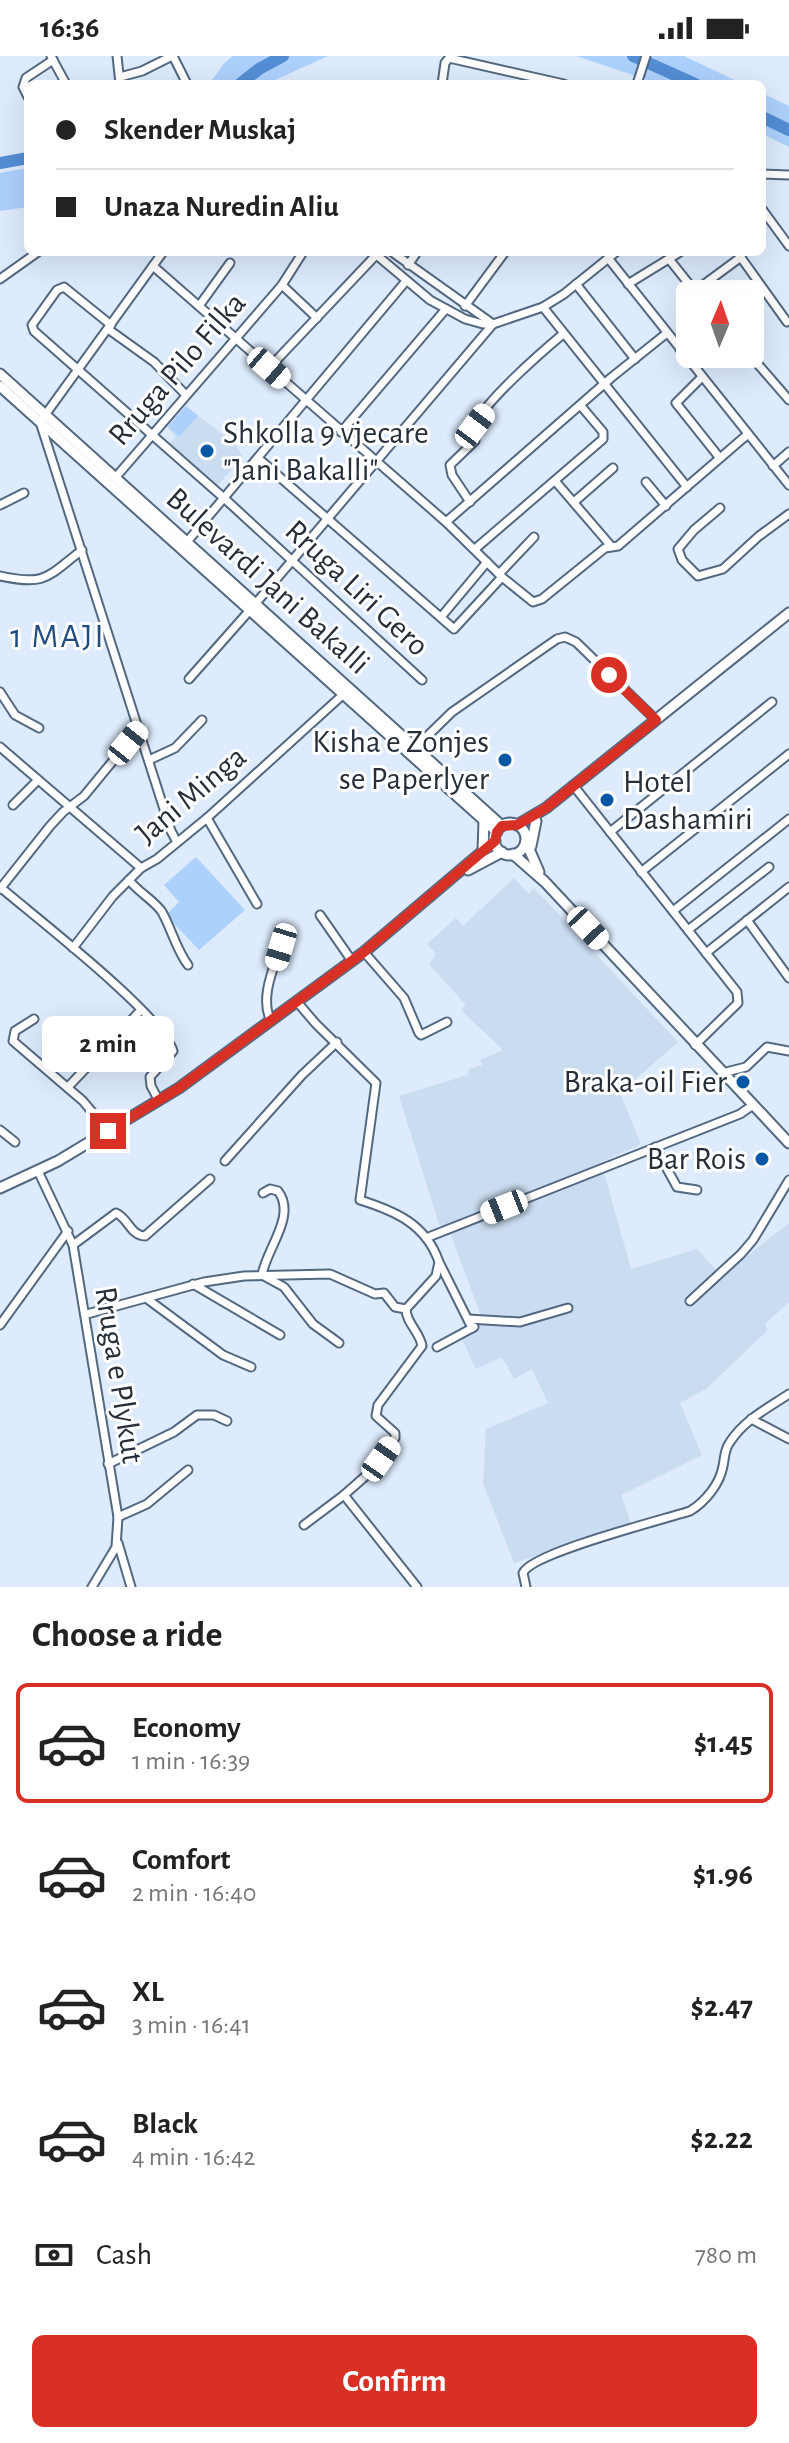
<!DOCTYPE html>
<meta charset="utf-8">
<style>
body{margin:0;font-family:"Alegreya Sans",sans-serif;background:#f2f2f2;color:#222;height:100vh;display:flex;flex-direction:column;font-size:30px;white-space:nowrap}
*{box-sizing:border-box;margin:0}
p{font-size:26px;color:#767676}
.icon{flex:none;width:44px;height:44px;fill:none;stroke:currentColor;stroke-width:2;stroke-linecap:round;stroke-linejoin:round}
.map{position:relative;height:1531px;overflow:hidden}
.details{display:flex;flex-direction:column;background:#fff;flex:1}
.details>*{flex:none}
.top-card{position:absolute;left:24px;top:24px;width:742px;height:176px;border-radius:12px;box-shadow:0 8px 32px #0002;display:grid;align-content:center;height:176px;padding:0 32px;background:#fff}
.needle{width:52px;rotate:2deg}
.controls{position:absolute;left:676px;top:224px;display:grid;gap:16px}
.controls a{display:grid;place-items:center;width:88px;height:88px;border-radius:12px;background:#fff;box-shadow:0 8px 32px #0002;font-size:40px}
.end{position:absolute;width:36px;height:36px;margin:-18px;border:10px solid #d93025;background:#fff;box-shadow:0 0 0 4px #fff}
.from{border-radius:50%}
.bubble{position:absolute;height:56px;border-radius:12px;background:#fff;box-shadow:0 8px 32px #0002;font-size:26px;font-weight:700;line-height:56px;text-align:center}
.car{position:absolute;width:24px;height:48px;margin:-24px -12px;border-radius:10px;box-shadow:0 0 6px 2px #0007;background:linear-gradient(#fff 24%,#345 0 40%,#fff 0 76%,#345 0 86%,#fff 0)}
.top-card b{display:flex;align-items:center;gap:28px;height:76px;font-size:30px}
.top-card b+b{border-top:2px solid #e0e0e0}
.top-card i{width:20px;height:20px;background:#222}
ul{padding:0;list-style:none}
li{display:flex;align-items:center;gap:24px;height:120px;margin:0 16px 12px;padding:0 16px;border:4px solid transparent;border-radius:12px}
li div{flex:1}
li b{display:block;font-size:30px}
li em{font-style:normal;font-weight:700}
li.current{border-color:#d93025}
li>.icon{width:72px;height:72px;stroke-width:1.5}
h2{padding:0 32px;font-size:36px;line-height:96px}
.pay{display:flex;align-items:center;gap:20px;height:88px;padding:0 32px;font-size:30px}
.pay p{margin-inline-start:auto}
.primary-button{display:flex;gap:16px;margin-top:auto;padding:16px 32px}
.primary-button a{flex:1;height:92px;border-radius:12px;background:#d93025;color:#fff;font-size:32px;font-weight:700;line-height:92px;text-align:center}
.status{display:flex;justify-content:space-between;align-items:center;height:56px;padding:0 40px;background:#fff;direction:ltr}
.status svg{height:22px;fill:currentColor}
.map>svg:first-child{display:block}
.built{fill:#cadcf0}
.green{fill:#add1fd}
.lines{fill:none;stroke-linecap:round;stroke-linejoin:round}
.river{stroke:#548ed4;stroke-width:12}
.minor-casing{stroke:#536881;stroke-width:11}
.major-casing{stroke:#536881;stroke-width:13}
.minor{stroke:#fff;stroke-width:7}
.major{stroke:#fff;stroke-width:9}
.route{stroke:#d93025;stroke-width:10}
.poi-dot{fill:#0358a6;stroke:#fff;stroke-width:3}
.labels{text-anchor:middle;dominant-baseline:central;stroke-width:6;stroke-linejoin:round;paint-order:stroke}
.street-label{font-size:32px;fill:#252e39;stroke:#fff}
.poi-label{font-size:32px;fill:#252e39;stroke:#fff;text-anchor:end}
.neighbourhood-label{font-size:34px;letter-spacing:2px;fill:#204d81;stroke:#fff}
</style>
<div class="status"><b>16:36</b><svg viewBox="0 0 49 12"><path d="M0 12V9h3v3zM5 12V6h3v6zM10 12V3h3v9zM15 12V0h3v12zM26 1h20v11H26zM47 4h2v5h-2z"/></svg></div>
<div class="map">
<svg width="789" height="1531" viewBox="0 0 789 1531">
<rect width="100%" height="100%" fill="#ddebfd"/>
<g class="built">
<polygon points="186,350 235,388 243,401 215,432 168,389 176,380 167,372"/>
<polygon points="514,822 529,838 534,832 678,986 620,1037 641,1088 601,1106 631,1213 697,1193 722,1220 789,1167 789,1246 765,1268 768,1274 706,1333 680,1347 702,1399 621,1439 631,1468 514,1507 483,1427 486,1373 548,1347 532,1313 514,1323 502,1301 476,1313 462,1283 481,1260 451,1179 439,1168 399,1040 468,1019 469,1013 482,1009 480,1004 503,994 461,954 466,949 429,908 436,898 427,888 456,862 463,870"/>
</g>
<g class="green">
<path d="M233,0h95l-62,28h-58c12,-12 10,-17 25,-28z"/>
<polygon points="576,0 684,0 743,28 660,28"/>
<polygon points="762,37 789,50 789,91 762,78"/>
<polygon points="28,112 28,151 0,155 0,117"/>
<polygon points="186,350 198,360 179,381 168,370"/>
<polygon points="196,801 245,854 199,894 166,859 179,846 164,829"/>
</g>
<g class="lines">
<g class="river">
<polyline points="633,0 695,28"/>
<polyline points="240,28 259,13 283,0"/>
<polyline points="762,61 789,74"/>
<polyline points="0,107 28,102"/>
</g>
<g class="minor-casing">
<g id="minor">
<polyline points="117,0 120,28"/>
<polyline points="173,0 187,28"/>
<polyline points="53,4 66,28"/>
<polyline points="120,21 142,15 172,0"/>
<polyline points="442,28 445,7 449,2 564,28"/>
<polyline points="637,28 646,0"/>
<polyline points="28,41 23,31 26,22 53,4 51,0"/>
<polyline points="762,118 789,119"/>
<polyline points="762,153 789,190"/>
<polyline points="163,196 40,366 171,775 177,786"/>
<polyline points="373,196 430,244 465,263 483,268 493,268 543,251 564,238 616,196"/>
<polyline points="737,196 787,266"/>
<polyline points="608,202 789,429"/>
<polyline points="669,203 697,238"/>
<polyline points="408,209 417,196"/>
<polyline points="153,210 446,466 502,521 533,546 542,543 605,492 618,490 748,378"/>
<polyline points="0,223 38,196"/>
<polyline points="576,228 635,303"/>
<polyline points="628,228 680,196"/>
<polyline points="282,229 317,262"/>
<polyline points="695,235 741,201"/>
<polyline points="199,250 230,207"/>
<polyline points="465,250 505,196"/>
<polyline points="543,251 687,431"/>
<polyline points="111,269 64,231 57,234 32,269 34,275 225,443 422,624"/>
<polyline points="108,273 154,306 186,339"/>
<polyline points="680,293 690,285"/>
<polyline points="749,298 789,344"/>
<polyline points="269,312 377,198"/>
<polyline points="702,321 676,347 719,401"/>
<polyline points="341,376 445,254"/>
<polyline points="259,403 454,573 502,521"/>
<polyline points="773,410 789,396"/>
<polyline points="115,422 282,229 303,196"/>
<polyline points="556,426 611,490"/>
<polyline points="646,426 666,450"/>
<path d="M470,446l-18,-27 -2,-10 25,-24c0,-1 -1,-12 -1,-13 6,-23 70,-78 89,-94"/>
<polyline points="574,446 613,412"/>
<polyline points="0,449 24,437"/>
<polyline points="720,452 694,474 678,493 682,504 698,520 723,513 759,480 789,458"/>
<polyline points="446,466 612,321 667,277"/>
<polyline points="186,487 406,225"/>
<polyline points="475,493 603,383 603,376 581,350"/>
<polyline points="499,518 534,481"/>
<path d="M0,520c46,10 47,1 82,-26"/>
<polyline points="441,561 487,506"/>
<polyline points="189,623 250,554 493,268 392,196"/>
<polyline points="0,636 15,659 39,672"/>
<polyline points="0,691 141,812"/>
<polyline points="415,692 452,656 557,583 565,581 576,586 656,664"/>
<polyline points="149,704 175,692 202,664"/>
<polyline points="573,729 737,936 738,947 695,989"/>
<polyline points="13,749 38,724"/>
<polyline points="207,762 257,848"/>
<polyline points="610,776 772,646"/>
<polyline points="641,816 789,698"/>
<path d="M129,824c9,12 26,21 33,32 10,18 14,37 26,53"/>
<path d="M0,831c35,30 162,128 173,164l-23,26 1,9 8,15"/>
<polyline points="0,833 50,770 63,756 84,740 140,672"/>
<polyline points="673,855 789,763"/>
<polyline points="320,859 352,905"/>
<polyline points="747,864 789,922"/>
<polyline points="688,874 769,811"/>
<polyline points="73,892 113,840 141,812 157,803 207,762 347,635"/>
<polyline points="364,896 404,942 419,977 421,979 447,966"/>
<polyline points="706,897 789,831"/>
<path d="M298,947l18,21 60,59 -16,117c35,11 66,24 79,62l-3,14 -30,33c0,14 14,23 16,37l-44,59 -2,11 19,17v5l-26,35 -25,22 73,92"/>
<polyline points="34,963 15,975 13,985 83,1045 108,1075"/>
<path d="M271,965c-13,-25 6,-60 13,-85"/>
<polyline points="722,1017 746,1011 767,991 789,995"/>
<polyline points="68,1031 140,955"/>
<polyline points="0,1074 15,1086"/>
<polyline points="655,1091 677,1131 697,1134"/>
<polyline points="225,1105 302,1019 337,986"/>
<polyline points="38,1115 73,1189 118,1461 116,1491 92,1531"/>
<path d="M263,1137l7,-4 8,2c19,25 -12,58 -16,84l22,12 29,37 26,19"/>
<polyline points="426,1182 740,1058 753,1049"/>
<path d="M73,1189l43,-32c12,5 15,23 29,23l65,-57"/>
<polyline points="440,1208 472,1272"/>
<polyline points="193,1228 280,1279"/>
<polyline points="146,1242 223,1299 251,1311"/>
<polyline points="690,1245 741,1198 753,1184 789,1124"/>
<polyline points="87,1258 204,1226 244,1220 330,1218 375,1238 384,1237 395,1251 406,1253"/>
<polyline points="468,1263 520,1266 568,1252"/>
<polyline points="0,1269 68,1175"/>
<polyline points="437,1291 474,1271"/>
<polyline points="751,1363 789,1383"/>
<polyline points="108,1408 174,1376 197,1359 214,1359 227,1365"/>
<polyline points="118,1461 147,1448 188,1414"/>
<polyline points="304,1469 344,1439"/>
<polyline points="118,1487 131,1531"/>
<path d="M526,1531l-3,-14c8,-20 139,-53 167,-62 15,-9 30,-27 33,-45 2,-9 1,-16 7,-24 14,-22 38,-34 59,-48"/>
</g>
</g>
<g class="major-casing">
<g id="major">
<polyline points="0,318 502,770"/>
<polyline points="0,330 497,776"/>
<circle cx="510" cy="783" r="16"/>
<polyline points="517,769 546,752 789,557"/>
<polyline points="526,786 539,816"/>
<polyline points="531,790 536,765"/>
<polyline points="483,795 484,765"/>
<polyline points="513,798 545,826 789,1087"/>
<polyline points="468,814 502,796"/>
<polyline points="0,1132 58,1105 179,1032 364,896 495,785"/>
</g>
</g>
<use href="#minor" class="minor"/>
<use href="#major" class="major"/>
</g>
<g class="lines">
<polyline class="route" points="108,1075 179,1032 364,896 495,785 497,776 502,770 517,769 546,752 656,664 609,619"/>
</g>
<g class="poi-dot">
<circle cx="207" cy="395" r="8"/>
<circle cx="505" cy="704" r="8"/>
<circle cx="607" cy="744" r="8"/>
<circle cx="743" cy="1026" r="8"/>
<circle cx="762" cy="1103" r="8"/>
</g>
<g class="labels">
<g class="street-label">
<text transform="translate(177 313) rotate(-49)">Rruga Pilo Filka</text>
<text transform="translate(268 525) rotate(42)">Bulevardi Jani Bakalli</text>
<text transform="translate(357 532) rotate(43)">Rruga Liri Gero</text>
<text transform="translate(191 739) rotate(-40)">Jani Minga</text>
<text transform="translate(119 1319) rotate(81)">Rruga e Plykut</text>
</g>
<g class="poi-label">
<text x="223" y="377" text-anchor="start">Shkolla 9 vjecare<tspan x="223" dy="37">"Jani Bakalli"</tspan></text>
<text x="489" y="686">Kisha e Zonjes<tspan x="489" dy="37">se Paperlyer</tspan></text>
<text x="623" y="726" text-anchor="start">Hotel<tspan x="623" dy="37">Dashamiri</tspan></text>
<text x="727" y="1026">Braka-oil Fier</text>
<text x="746" y="1103">Bar Rois</text>
</g>
<g class="neighbourhood-label">
<text x="58" y="581">1 MAJI</text>
</g>
</g>
</svg>
<div class="controls">
<a><svg class="needle" viewBox="-14 -14 28 28"><path d="M0-13l5 13h-10z" fill="#e53935"/><path d="M0 13l5-13h-10z" fill="#767676"/></svg></a>
</div>
<i class="end from" style="left:609px;top:619px"></i>
<i class="end" style="left:108px;top:1075px"></i>
<div class="bubble" style="left:42px;top:960px;width:132px">2 min</div>
<i class="car" style="left:269px;top:312px;rotate:131deg"></i>
<i class="car" style="left:475px;top:370px;rotate:37deg"></i>
<i class="car" style="left:128px;top:687px;rotate:39deg"></i>
<i class="car" style="left:588px;top:872px;rotate:137deg"></i>
<i class="car" style="left:281px;top:891px;rotate:197deg"></i>
<i class="car" style="left:504px;top:1151px;rotate:248deg"></i>
<i class="car" style="left:381px;top:1403px;rotate:35deg"></i>
<div class="top-card">
<b><i class="from"></i>Skender Muskaj</b>
<b><i></i>Unaza Nuredin Aliu</b>
</div>
</div>
<section class="details">
<h2>Choose a ride</h2>
<ul>
<li class="current"><svg class="icon" aria-label="car" viewBox="0 0 24 24"><path d="M5 17H2v-5l4-1 3-4h7l3 4 3 1v5h-3M9 17h6M6 11h13"/><circle cx="7" cy="17" r="2"/><circle cx="17" cy="17" r="2"/></svg><div><b>Economy</b><p>1 min · 16:39</p></div><em>$1.45</em></li>
<li><svg class="icon" aria-label="car" viewBox="0 0 24 24"><path d="M5 17H2v-5l4-1 3-4h7l3 4 3 1v5h-3M9 17h6M6 11h13"/><circle cx="7" cy="17" r="2"/><circle cx="17" cy="17" r="2"/></svg><div><b>Comfort</b><p>2 min · 16:40</p></div><em>$1.96</em></li>
<li><svg class="icon" aria-label="car" viewBox="0 0 24 24"><path d="M5 17H2v-5l4-1 3-4h7l3 4 3 1v5h-3M9 17h6M6 11h13"/><circle cx="7" cy="17" r="2"/><circle cx="17" cy="17" r="2"/></svg><div><b>XL</b><p>3 min · 16:41</p></div><em>$2.47</em></li>
<li><svg class="icon" aria-label="car" viewBox="0 0 24 24"><path d="M5 17H2v-5l4-1 3-4h7l3 4 3 1v5h-3M9 17h6M6 11h13"/><circle cx="7" cy="17" r="2"/><circle cx="17" cy="17" r="2"/></svg><div><b>Black</b><p>4 min · 16:42</p></div><em>$2.22</em></li>
</ul>
<div class="pay"><svg class="icon" aria-label="cash" viewBox="0 0 24 24"><path d="M3 7h18v10H3z"/><circle cx="12" cy="12" r="2"/></svg>Cash<p>780 m</p></div>
<div class="primary-button"><a>Confirm</a></div>
</section>
